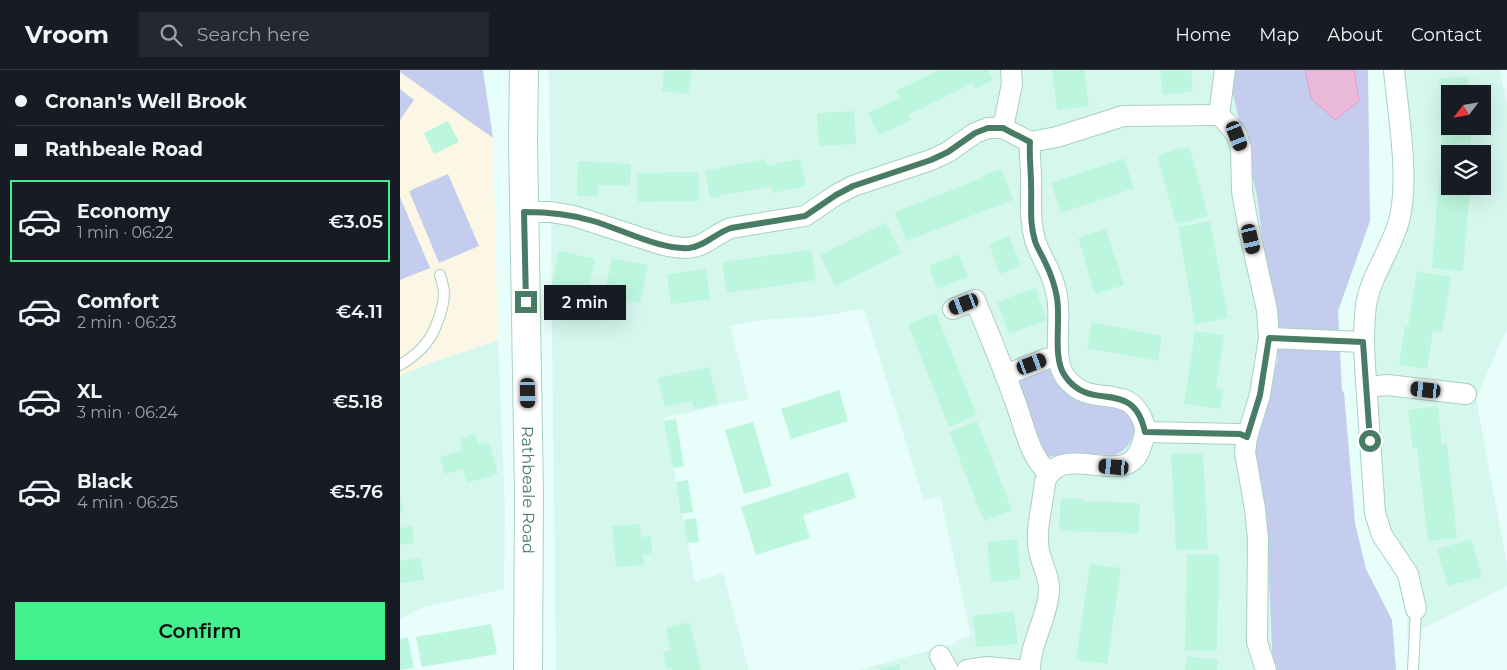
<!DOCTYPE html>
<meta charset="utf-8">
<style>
body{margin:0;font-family:Montserrat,sans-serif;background:#242831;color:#f1f3f6;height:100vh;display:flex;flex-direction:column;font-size:19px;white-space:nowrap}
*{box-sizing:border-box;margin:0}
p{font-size:16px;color:#9ea1a6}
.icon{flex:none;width:28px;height:28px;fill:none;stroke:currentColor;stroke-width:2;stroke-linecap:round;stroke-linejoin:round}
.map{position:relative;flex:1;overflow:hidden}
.panel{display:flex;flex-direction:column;background:#171b24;width:400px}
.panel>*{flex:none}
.hud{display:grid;align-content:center;height:110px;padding:0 15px;background:#171b24}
.needle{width:32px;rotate:239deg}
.tools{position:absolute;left:1041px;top:15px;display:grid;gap:10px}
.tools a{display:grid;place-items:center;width:50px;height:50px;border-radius:0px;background:#171b24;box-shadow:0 5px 20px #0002;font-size:25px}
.end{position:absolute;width:22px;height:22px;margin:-11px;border:6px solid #497c65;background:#fff;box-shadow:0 0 0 2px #fff}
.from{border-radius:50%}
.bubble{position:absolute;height:35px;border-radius:0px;background:#171b24;box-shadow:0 5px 20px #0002;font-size:16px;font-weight:600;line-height:35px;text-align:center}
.car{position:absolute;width:15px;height:30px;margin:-15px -8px;border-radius:6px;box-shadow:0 0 4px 1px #0007;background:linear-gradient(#222 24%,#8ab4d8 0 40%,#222 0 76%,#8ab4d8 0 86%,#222 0)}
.hud b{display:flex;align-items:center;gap:18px;height:48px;font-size:19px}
.hud b+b{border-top:1px solid #363941}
.hud i{width:12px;height:12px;background:#f1f3f6}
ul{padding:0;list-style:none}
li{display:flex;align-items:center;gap:15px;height:82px;margin:0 10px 8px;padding:0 5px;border:2px solid transparent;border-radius:0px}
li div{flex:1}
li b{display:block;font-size:19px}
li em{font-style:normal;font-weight:600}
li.on{border-color:#43f28e}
li>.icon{width:45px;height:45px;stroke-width:1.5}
.cta{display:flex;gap:10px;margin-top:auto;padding:10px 15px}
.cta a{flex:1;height:58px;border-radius:0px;background:#43f28e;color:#111;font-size:20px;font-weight:600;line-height:58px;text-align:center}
header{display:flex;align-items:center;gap:30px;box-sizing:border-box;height:70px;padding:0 25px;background:#171b24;border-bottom:1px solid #363941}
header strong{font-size:24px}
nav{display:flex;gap:28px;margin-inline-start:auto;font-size:18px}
.search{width:350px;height:45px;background:#242831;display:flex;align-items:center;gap:12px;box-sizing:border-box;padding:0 18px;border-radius:0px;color:#9ea1a6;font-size:19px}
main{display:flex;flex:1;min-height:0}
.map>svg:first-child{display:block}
.residential{fill:#d6f7ee;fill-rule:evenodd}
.education{fill:#fbf7e4}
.green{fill:#c4cdee}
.water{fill:#ebbada;stroke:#dd9fc7}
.building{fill:#bdf6df}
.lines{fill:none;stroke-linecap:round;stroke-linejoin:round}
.service-casing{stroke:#a9d0c2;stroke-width:12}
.minor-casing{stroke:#a9d0c2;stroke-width:22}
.secondary-casing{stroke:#a7d3c3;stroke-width:30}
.service{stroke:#fff;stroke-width:10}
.minor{stroke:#fff;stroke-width:20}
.secondary{stroke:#fff;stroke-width:28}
.route{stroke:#497c65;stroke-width:6}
.labels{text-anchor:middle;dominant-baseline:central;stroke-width:4.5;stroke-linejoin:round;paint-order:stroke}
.street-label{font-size:16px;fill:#497c65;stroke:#f1fffc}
</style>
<header>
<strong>Vroom</strong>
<div class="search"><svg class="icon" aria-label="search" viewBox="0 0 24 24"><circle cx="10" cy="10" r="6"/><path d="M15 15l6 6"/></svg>Search here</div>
<nav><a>Home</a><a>Map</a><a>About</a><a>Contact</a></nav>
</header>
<main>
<section class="panel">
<div class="hud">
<b><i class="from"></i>Cronan's Well Brook</b>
<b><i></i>Rathbeale Road</b>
</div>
<ul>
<li class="on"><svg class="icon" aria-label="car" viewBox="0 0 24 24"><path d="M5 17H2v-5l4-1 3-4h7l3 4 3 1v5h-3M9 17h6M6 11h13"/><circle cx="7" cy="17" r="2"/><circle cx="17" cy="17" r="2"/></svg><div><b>Economy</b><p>1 min · 06:22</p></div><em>€3.05</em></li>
<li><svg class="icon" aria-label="car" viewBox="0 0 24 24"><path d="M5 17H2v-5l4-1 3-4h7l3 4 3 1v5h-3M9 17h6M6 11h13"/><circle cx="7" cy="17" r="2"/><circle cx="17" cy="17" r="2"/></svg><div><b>Comfort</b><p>2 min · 06:23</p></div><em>€4.11</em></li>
<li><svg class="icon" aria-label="car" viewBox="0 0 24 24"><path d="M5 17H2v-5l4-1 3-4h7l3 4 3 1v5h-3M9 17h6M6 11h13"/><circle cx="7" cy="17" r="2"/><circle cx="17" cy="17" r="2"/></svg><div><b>XL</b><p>3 min · 06:24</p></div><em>€5.18</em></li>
<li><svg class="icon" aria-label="car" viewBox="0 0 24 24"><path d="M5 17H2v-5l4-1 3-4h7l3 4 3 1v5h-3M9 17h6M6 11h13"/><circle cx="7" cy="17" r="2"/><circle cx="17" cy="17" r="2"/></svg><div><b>Black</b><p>4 min · 06:25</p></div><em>€5.76</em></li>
</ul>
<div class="cta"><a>Confirm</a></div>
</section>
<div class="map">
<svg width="1107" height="600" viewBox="0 0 1107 600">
<rect width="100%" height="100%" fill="#e8fefa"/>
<g class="residential">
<polygon points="149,0 865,0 922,600 459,600 557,573 556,570 571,565 540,426 524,431 464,238 424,246 361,250 330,256 349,329 264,348 295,512 323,503 349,600 156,600"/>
<path d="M995,0h105l7,33v226l-31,69 31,167v21l-100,51 1,-54 -43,-75 -9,-195 44,-107zM1050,24h32v32h-32zM1050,84h32v32h-32z"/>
<polygon points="98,270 105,441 104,519 21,538 0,549 0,306 26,294"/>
</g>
<polygon class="education" points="0,2 93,68 98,270 27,294 0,306"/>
<g class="green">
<polygon points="0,0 83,0 93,68 0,2"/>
<polygon points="831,0 968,0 970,151 938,241 942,321 944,322 955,453 966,499 992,550 996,600 873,600 867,460 851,381 878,290 857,126 833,24"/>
<polygon points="0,19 14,30 0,50"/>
<polygon points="48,104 79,176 39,193 9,121"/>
<polygon points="0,127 30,198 0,210"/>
<path d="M644,296c4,2 6,5 9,7 15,11 33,18 49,26 7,4 19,8 25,12 15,13 5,39 -13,44l-47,-2 -18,4 -5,-2 -4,-5 -21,-65 2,-7z"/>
</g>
<polygon class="water" points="905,0 954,0 959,31 935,50 911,28"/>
<g class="building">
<polygon points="264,0 291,0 289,24 262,21"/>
<polygon points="539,0 588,0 593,10 575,19 573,13 508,45 511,50 479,65 468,43 500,28 496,21"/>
<polygon points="652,0 684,0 689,36 657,40"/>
<polygon points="760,0 791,0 793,21 763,25"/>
<polygon points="1068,7 1069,24 1050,24 1050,56 1070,56 1071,84 1050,84 1050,97 1043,97 1039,8"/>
<polygon points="454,41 456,74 419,76 417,43"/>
<polygon points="48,51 59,72 34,84 24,63"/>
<polygon points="789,76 808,146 776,154 757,85"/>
<polygon points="724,88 734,118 661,143 651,113"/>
<polygon points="365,89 367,96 400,89 406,116 372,123 371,116 310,128 305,101"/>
<polygon points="178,91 231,94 230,116 198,115 198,127 177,126"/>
<polygon points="601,99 613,130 506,171 495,142 582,108 582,106"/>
<polygon points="298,102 299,131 238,132 237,103"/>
<polygon points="1039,108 1050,109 1050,116 1070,116 1063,201 1032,198"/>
<polygon points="810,151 828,248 795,254 778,157"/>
<polygon points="486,153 501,183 435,216 420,185"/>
<polygon points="706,159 724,215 695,224 678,168"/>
<polygon points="609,166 621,196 600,204 589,174"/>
<polygon points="411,180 416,210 327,223 322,192"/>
<polygon points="159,181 195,189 187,227 151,219"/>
<polygon points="559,184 568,207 537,219 529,196"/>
<polygon points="212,188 248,195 240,233 204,226"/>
<polygon points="306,199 310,229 271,234 267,204"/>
<polygon points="1017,201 1051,207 1042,262 1033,261 1027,299 999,295 1005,256 1008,257"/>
<polygon points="635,218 647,250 609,264 597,232"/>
<polygon points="536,243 577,345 549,357 508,254"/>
<polygon points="692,252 762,266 758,291 687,278"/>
<polygon points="795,261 824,265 816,318 823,319 820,339 784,334"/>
<polygon points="309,297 318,334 294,339 292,331 265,337 258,308"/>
<polygon points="439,320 448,351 391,369 381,339"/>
<polygon points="1038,336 1042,374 1047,374 1057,468 1028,471 1017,377 1013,378 1008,340"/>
<polygon points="276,349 284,396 273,398 264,351"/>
<polygon points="577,351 612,440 584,451 549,362"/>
<polygon points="353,352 372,416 344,424 325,360"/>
<polygon points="75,364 78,375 89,372 98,404 67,413 63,399 45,404 40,387 63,380 60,369"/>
<polygon points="803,383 808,479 776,480 771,384"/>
<polygon points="448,402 456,428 403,445 410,468 356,485 341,437"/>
<polygon points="288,410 293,442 281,444 276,412"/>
<polygon points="0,427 4,443 0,443"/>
<polygon points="661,428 682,429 682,431 740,433 739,463 659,461"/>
<polygon points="296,448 299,472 287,473 284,450"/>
<polygon points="240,454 241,467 251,466 252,483 243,484 244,495 216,497 212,456"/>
<polygon points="12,456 14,473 0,475 0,458"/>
<polygon points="617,469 621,509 591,512 587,472"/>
<polygon points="1071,469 1082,507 1048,516 1037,479"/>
<polygon points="787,484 819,485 817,581 785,581"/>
<polygon points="21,488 24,510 0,513 0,491"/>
<polygon points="690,494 721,498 707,594 676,590"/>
<polygon points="614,541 618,574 576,577 573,546"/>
<polygon points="289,552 301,600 272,600 272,598 267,599 263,582 271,580 266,558"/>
<polygon points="91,554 97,584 22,597 16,567"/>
<polygon points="8,567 14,598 0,600 0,569"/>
<polygon points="787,586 818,590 817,600 785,600"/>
<polygon points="499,594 500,600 480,600 480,599"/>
</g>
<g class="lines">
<g class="service-casing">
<g id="service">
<path d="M0,295c10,-6 20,-13 27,-23 8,-10 17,-35 17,-48 0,-6 -2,-13 -4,-19"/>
<polyline points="1013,600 1016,539"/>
</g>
</g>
<g class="minor-casing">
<g id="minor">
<path d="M994,0c4,44 16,109 5,151 -8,29 -28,54 -33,84 -4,31 -1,60 1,91 3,39 5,78 8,117l7,22 26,39 8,35"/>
<polyline points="819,45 830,56 837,66 841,78 842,121 848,155 867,240 869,268 860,325 847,367 845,382 855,439 858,469 857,572 866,600"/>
<polyline points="819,45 825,0"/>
<polyline points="603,58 612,14 611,0"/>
<path d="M630,72c-1,16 2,30 1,46 0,18 -1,34 4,52 2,7 6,14 9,21 6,10 11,24 13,35 5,24 -6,63 9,82 20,24 38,13 61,23 10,5 19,21 18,32 0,4 -3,10 -4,14 -14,45 -79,-9 -96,35 -2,22 -10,47 -6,69 3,15 11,25 10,41 -2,27 -19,51 -19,78"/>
<path d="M124,142h27l23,4 86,28c16,4 31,7 46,-2 9,-5 15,-10 25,-14l74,-12 31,-21 17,-9 78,-26 17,-8 27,-19 13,-5h15l27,14 27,-5 66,-21 96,-1"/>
<path d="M553,239l22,-9c14,34 28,67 40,101 10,26 13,53 34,73"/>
<polyline points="869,268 963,272"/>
<polyline points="605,305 646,289 658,287"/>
<polyline points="967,317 987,315 1066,324"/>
<polyline points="745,362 840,364 847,367"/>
<polyline points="540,586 548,600"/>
<polyline points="567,600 587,597 619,600"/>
</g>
</g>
<g class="secondary-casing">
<g id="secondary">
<path id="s1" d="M124,0l-1,70 6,353 -1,177"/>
</g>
</g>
<use href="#service" class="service"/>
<use href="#minor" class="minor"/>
<use href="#secondary" class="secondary"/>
</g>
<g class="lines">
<path class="route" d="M126,232l-2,-90c23,0 46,2 69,9 28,8 67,29 96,27 16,-2 27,-15 42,-20l74,-12 31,-21 17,-9 78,-26 17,-8 27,-19 13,-5h15l27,14c-1,14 1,28 1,42 1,20 -2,38 4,57 2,7 7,14 10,21 5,10 10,24 12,36 4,23 -5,60 8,78 26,38 68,0 80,56l95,2 7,3 13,-42 9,-57 94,4 7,99"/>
</g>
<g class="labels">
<g class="street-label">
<text stroke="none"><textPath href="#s1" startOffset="420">Rathbeale Road</textPath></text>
</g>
</g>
</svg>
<div class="tools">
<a><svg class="needle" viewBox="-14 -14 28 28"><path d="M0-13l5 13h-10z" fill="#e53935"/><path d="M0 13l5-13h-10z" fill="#9ea1a6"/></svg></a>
<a><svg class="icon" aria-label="layers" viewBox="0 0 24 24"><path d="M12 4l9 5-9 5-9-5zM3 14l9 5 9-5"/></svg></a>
</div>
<i class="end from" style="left:970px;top:371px"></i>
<i class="end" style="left:126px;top:232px"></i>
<div class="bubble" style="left:144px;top:215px;width:82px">2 min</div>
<i class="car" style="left:837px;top:66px;rotate:159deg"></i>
<i class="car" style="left:851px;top:169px;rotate:167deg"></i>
<i class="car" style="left:564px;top:234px;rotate:249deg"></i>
<i class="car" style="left:632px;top:294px;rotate:69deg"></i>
<i class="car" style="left:1026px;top:320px;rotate:276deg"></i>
<i class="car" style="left:128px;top:323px;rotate:179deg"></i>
<i class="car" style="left:714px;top:397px;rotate:275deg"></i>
</div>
</main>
